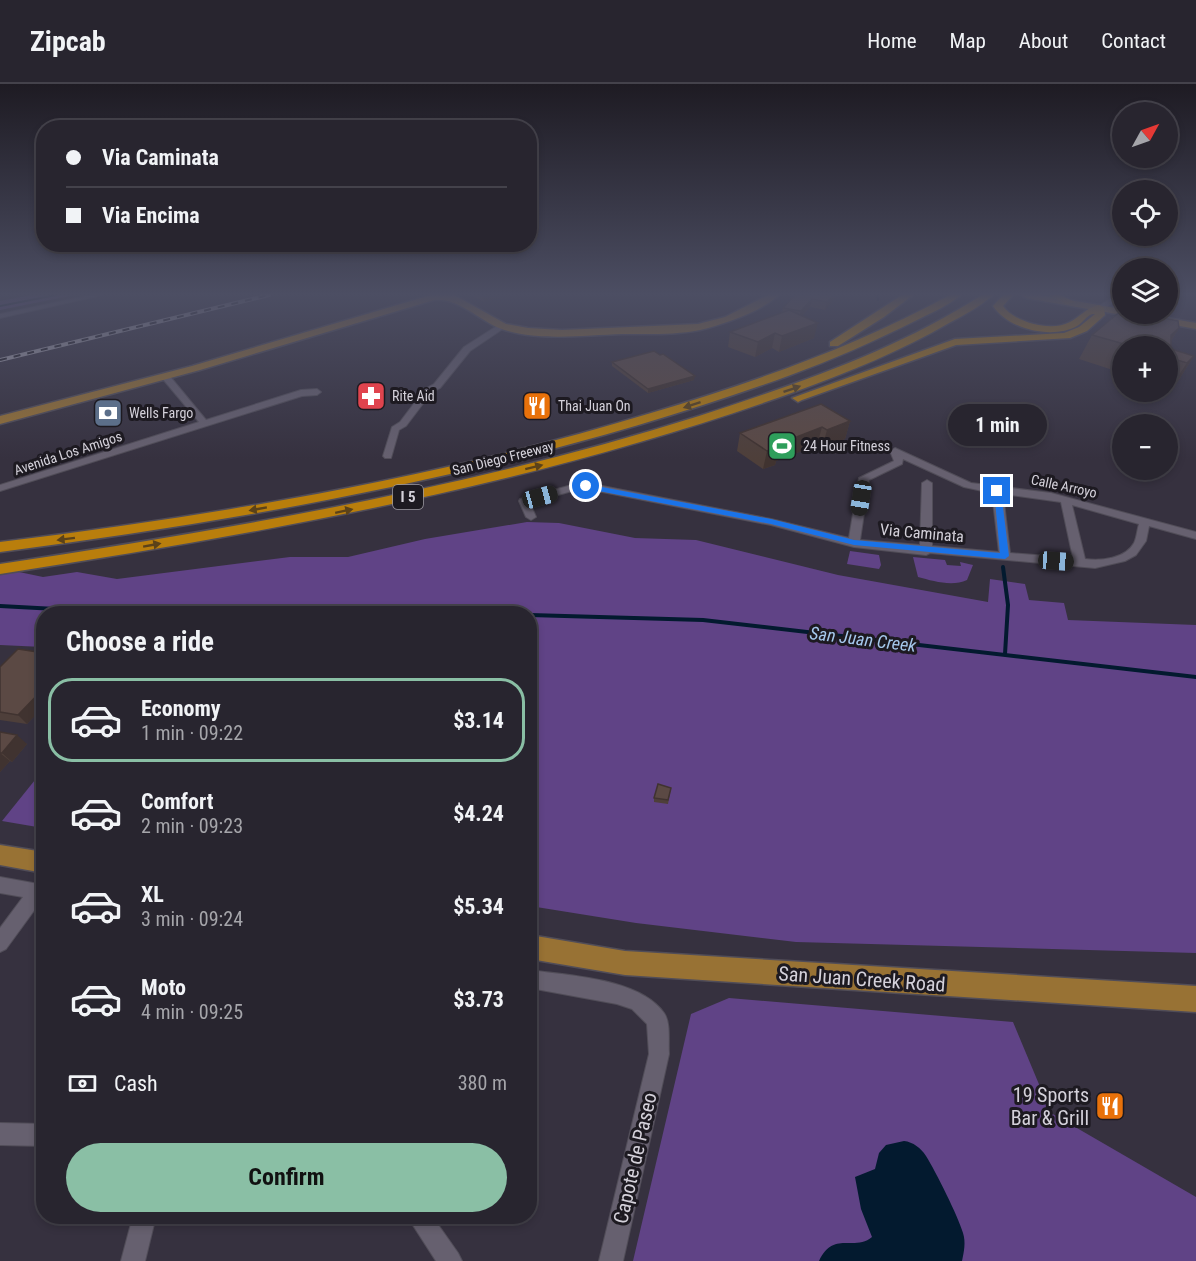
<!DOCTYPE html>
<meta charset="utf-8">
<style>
body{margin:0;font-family:"Roboto Condensed",sans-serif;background:#302d37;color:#f1f3f6;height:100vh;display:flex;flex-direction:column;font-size:22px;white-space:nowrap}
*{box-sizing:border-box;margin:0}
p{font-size:20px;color:#a5a5aa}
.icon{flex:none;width:33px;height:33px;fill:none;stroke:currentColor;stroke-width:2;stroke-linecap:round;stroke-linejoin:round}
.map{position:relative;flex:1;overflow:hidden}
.details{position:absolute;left:36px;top:522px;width:501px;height:618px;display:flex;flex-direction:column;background:#28252f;border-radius:24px;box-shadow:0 3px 9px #0003,0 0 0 2px #44424b}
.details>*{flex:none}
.guide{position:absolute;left:36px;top:36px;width:501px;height:132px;border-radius:24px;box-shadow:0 3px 9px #0003,0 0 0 2px #44424b;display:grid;align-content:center;height:132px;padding:0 30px;background:#28252f}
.needle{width:39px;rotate:50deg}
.fabs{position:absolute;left:1112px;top:18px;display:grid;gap:12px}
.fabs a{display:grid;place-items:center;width:66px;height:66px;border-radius:50%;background:#28252f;box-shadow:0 3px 9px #0003,0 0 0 2px #44424b;font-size:30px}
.end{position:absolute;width:27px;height:27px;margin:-14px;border:8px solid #1a73e8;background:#fff;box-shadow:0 0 0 3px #fff}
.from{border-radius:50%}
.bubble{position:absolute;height:42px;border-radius:21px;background:#28252f;box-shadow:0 3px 9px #0003,0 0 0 2px #44424b;font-size:20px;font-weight:700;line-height:42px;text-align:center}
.car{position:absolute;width:18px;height:36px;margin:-18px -9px;border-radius:8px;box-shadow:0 0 4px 2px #0007;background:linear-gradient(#222 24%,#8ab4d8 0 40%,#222 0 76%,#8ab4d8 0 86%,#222 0)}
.guide b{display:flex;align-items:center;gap:21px;height:57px;font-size:22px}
.guide b+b{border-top:2px solid #44424b}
.guide i{width:15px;height:15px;background:#f1f3f6}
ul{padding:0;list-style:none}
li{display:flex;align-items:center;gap:18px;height:84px;margin:0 12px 9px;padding:0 18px;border:3px solid transparent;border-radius:24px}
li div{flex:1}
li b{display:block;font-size:22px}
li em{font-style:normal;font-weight:700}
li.selected{border-color:#8abfa5}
li>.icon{width:54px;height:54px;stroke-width:1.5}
h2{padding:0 30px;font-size:27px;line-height:72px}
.pay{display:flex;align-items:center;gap:15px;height:66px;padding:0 30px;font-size:22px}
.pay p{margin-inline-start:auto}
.button{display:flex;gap:12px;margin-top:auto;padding:12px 30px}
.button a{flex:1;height:69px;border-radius:36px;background:#8abfa5;color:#111;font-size:24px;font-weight:700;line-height:69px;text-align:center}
header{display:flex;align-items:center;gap:36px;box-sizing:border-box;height:84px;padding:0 30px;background:#28252f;border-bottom:2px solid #44424b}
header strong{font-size:28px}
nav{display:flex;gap:33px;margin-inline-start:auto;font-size:21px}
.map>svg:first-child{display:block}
.green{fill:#604386}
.water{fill:#031a2f}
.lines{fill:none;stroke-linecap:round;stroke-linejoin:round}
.stream-far1{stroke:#031a2f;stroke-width:2}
.stream{stroke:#031a2f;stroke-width:4}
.minor-casing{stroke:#514d58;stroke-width:2}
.major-casing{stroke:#514d58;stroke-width:3}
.highway-casing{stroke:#514d58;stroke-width:3}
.minor{fill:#66606f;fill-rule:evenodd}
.major{fill:#987234;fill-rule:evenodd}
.highway{fill:#b97e0c;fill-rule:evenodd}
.rail-casing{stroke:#a9a6b0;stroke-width:4}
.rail{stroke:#1d1a21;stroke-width:2;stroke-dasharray:7;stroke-linecap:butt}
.wall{fill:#4e3f3a}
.shaded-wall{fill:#403330}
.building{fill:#5b4944;stroke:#403330;stroke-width:1.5}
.oneway{fill:#5b4219}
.route{fill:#1a73e8}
.labels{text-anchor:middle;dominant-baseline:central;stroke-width:6;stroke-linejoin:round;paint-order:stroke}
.far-poi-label{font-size:14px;fill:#d4d1da;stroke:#1d1a21;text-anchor:start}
.far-street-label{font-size:14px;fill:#d4d1da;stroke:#1d1a21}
.shield{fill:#1d1a21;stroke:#9d9aa2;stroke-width:1.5}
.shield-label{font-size:15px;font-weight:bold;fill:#d4d1da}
.street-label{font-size:16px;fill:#d4d1da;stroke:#1d1a21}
.water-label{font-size:18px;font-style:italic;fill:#a5c8ec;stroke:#1d1a21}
.near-street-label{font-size:20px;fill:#d4d1da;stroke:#1d1a21}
.near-poi-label{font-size:20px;fill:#d4d1da;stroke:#1d1a21;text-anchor:end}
</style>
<header>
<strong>Zipcab</strong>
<nav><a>Home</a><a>Map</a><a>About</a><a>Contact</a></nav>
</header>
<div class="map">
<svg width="1196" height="1177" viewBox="0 0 1196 1177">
<rect width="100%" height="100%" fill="#36313f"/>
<g class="green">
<polygon points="31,211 74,211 0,226 0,217"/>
<polygon points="527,438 559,439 635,454 696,456 838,491 988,518 990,495 1025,500 1029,516 1064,519 1068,536 1196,541 1196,869 796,858 636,839 530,822 530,530 44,530 43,563 0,561 0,484 43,493 77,488 117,495 290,473 348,473 425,455"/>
<polygon points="850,467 879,471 881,481 879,485 847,480"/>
<path d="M913,473l32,3 2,5 14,1 -1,-4 13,3 -6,15c-15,7 -34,1 -49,-3z"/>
<polygon points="43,686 43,744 2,737"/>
<polygon points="729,914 1013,938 1051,1029 1196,1113 1196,1177 633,1177 691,930"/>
</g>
<path class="water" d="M904,1057c9,1 17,7 22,15 10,16 32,60 37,77 3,9 1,19 -1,28h-143c14,-31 36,-9 53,-24l-11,-28 -6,-32 20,-8 4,-16 7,-8z"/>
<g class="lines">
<g class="stream-far1">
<polyline points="877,211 878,216"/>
<polyline points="0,222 56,211"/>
</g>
<g class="stream">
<polyline points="1003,483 1008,521 1005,570"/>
<polyline points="0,522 149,530"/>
<polyline points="239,530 457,530"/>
<polyline points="530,531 703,536 1196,593"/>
</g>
<g class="minor-casing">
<g id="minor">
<polygon points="91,211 102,211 0,234 0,230"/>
<polygon points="1117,211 1122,211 1122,214 1102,226 1095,224"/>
<polygon points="500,240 507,242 470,267 440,304 431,309 406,342 399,346 391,374 385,374 383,372 392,343 400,338 425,305 434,300 464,263"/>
<polygon points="162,290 168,290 206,336 301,306 317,305 321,308 317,311 302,312 0,407 0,401 199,338 162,294"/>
<path d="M895,364l76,35 80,10 145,39v7l-47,-13 -3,15 -10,14 -11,6 -30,7 -165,-15 -4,2 -72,-8 -83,-22 -179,-35 -20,1 -42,12 6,14 -5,3 -5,-3 -7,-16 1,-2 52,-14 20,-1 179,35 78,19 10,-60 35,-17 -4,-10zM903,375l61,28 28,6 7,59 -67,-6v-63l-5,-3 -5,3 -2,62 -60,-5 9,-60 33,-16zM1003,410l58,8 12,56 -63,-5zM1072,421l67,19c-2,6 -2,13 -5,19 -9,16 -33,18 -49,16z"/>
<polygon points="0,793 44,801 44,817 41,817 6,865 0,868 0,844 23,813 0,809"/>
<path d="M530,886c39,6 109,8 134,43 7,10 4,29 5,41l-46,207h-24l50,-207 -2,-30 -15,-15 -15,-5 -87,-16z"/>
<polygon points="0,1039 44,1040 44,1062 0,1061"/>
<polygon points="133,1132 156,1132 145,1177 121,1177"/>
<polygon points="407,1132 432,1132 458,1169 462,1177 436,1177"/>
</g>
</g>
<g class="major-casing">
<g id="major">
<path d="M431,211h23l52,29 22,4 34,2 136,-6 27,-7 43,-22h11c-19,17 -55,29 -79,35 -25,5 -52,4 -78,4 -38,1 -86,8 -123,-6 -22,-9 -40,-30 -65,-28l-234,70 -200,54v-8l192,-50z"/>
<polygon points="1022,211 1040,211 1122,225 1122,230 1126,230 1122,231 1026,214"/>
<polygon points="1156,232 1196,239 1196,245 1153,237 1151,235"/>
<polygon points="0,761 44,768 44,789 0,781"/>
<polygon points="530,851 625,867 1196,902 1196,928 625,891 530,875"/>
</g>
</g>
<g class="highway-casing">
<g id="highway">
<polygon points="902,211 913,211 884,233 838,262 830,262 830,258"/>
<path d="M950,211h11c-12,10 -30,18 -44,25 -42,21 -85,40 -129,56 -254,92 -520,141 -788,176v-10c220,-27 438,-64 651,-129 103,-31 204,-66 299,-118z"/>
<path d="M982,211h11c-13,12 -29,20 -44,28 -48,28 -100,49 -152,68 -258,93 -527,141 -797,183v-10c236,-36 471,-76 699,-148 98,-32 196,-65 283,-121z"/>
<path d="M1003,211h10l-10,11c12,17 49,26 67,16 11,-6 16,-14 29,-17l5,3 1,7 -18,16 -17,7 -114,7 -154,55 -4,2 -6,-4 163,-59 109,-6 15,-6 16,-13c-7,-1 -11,8 -18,12 -25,14 -69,3 -84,-20z"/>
<polygon points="1048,211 1060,211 1075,218 1067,220"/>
</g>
</g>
<use href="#minor" class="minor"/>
<use href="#major" class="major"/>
<use href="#highway" class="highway"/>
<g class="rail-casing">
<polyline id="rail" points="0,276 269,211"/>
</g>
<use href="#rail" class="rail"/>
</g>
<g class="wall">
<polygon points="471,211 509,211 484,218"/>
<polygon points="795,211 836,211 836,213 825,226 810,223 802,232 814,254 779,268 772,264 755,273 728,263 730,248 782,229 783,224"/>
<polygon points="1144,231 1179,244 1171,257 1171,265 1194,272 1178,297 1170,304 1167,303 1167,262 1122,262 1122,289 1079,275 1092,251"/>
<polygon points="612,278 694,296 648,309 612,282"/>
<polygon points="850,337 845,355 822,364 817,361 776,377 775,381 763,385 737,367 740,349"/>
<polygon points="44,569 44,622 27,640 0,636 0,583"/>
<polygon points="0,648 27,660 12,678 10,677 0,688"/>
<polygon points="671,704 668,720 654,718 654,714"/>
</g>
<g class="shaded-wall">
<polygon points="483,211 509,211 484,218"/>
<polygon points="833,211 836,211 836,213 825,226 827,218"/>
<polygon points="812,215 810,223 799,235 801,227"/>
<polygon points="818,239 814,254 779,268 782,252"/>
<polygon points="1179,244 1167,263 1171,251"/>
<polygon points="775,249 772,264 755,273 758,258"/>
<polygon points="1194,272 1178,297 1170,304 1187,279"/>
<polygon points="695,292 694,296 648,309 648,305"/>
<polygon points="850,337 845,355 822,364 827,346"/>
<polygon points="822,343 817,361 776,377 775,381 763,385 767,367 776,361"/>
<polygon points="44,604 44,622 27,640 18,631"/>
<polygon points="17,651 27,660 12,678 2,669"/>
<polygon points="0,669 10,677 0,688"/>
</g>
<g class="building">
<polygon points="795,211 833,211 827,218 812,215 801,227 783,224"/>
<polygon points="789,226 818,239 782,252 775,249 758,258 730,248"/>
<polygon points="1122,226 1122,230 1144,230 1143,230 1178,237 1179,244 1171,251 1171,265 1194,272 1187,279 1167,273 1167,262 1131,262 1092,251"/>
<polygon points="654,267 660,271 663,270 695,292 648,305 612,278"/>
<polygon points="821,320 850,337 827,346 822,343 776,361 779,363 767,367 740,349"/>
<polygon points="18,565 44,569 44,604 18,631 0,628 0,583"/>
<polygon points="0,648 17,651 2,669 0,669"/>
<polygon points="658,700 671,704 668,716 654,714"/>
</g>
<defs><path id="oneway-solid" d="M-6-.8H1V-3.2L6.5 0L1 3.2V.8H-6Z" transform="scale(1.5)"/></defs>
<g class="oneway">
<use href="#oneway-solid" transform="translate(792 305) rotate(-19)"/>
<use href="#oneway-solid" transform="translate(692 321) rotate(162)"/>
<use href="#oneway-solid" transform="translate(534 383) rotate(-14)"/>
<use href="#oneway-solid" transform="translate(258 425) rotate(170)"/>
<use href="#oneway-solid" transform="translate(344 427) rotate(-12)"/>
<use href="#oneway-solid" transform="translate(66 455) rotate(173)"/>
<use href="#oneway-solid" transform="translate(152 461) rotate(-10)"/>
</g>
<linearGradient id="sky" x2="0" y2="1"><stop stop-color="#1e1b23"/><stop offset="0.56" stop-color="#4c4e63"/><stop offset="1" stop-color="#4c4e63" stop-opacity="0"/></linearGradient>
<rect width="1196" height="375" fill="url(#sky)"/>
<polygon class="route" points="586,400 771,435 854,456 1000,469 994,407 997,405 1001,407 1009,472 1005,475 854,461 771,440 583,404"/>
<defs>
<g id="pharmacy-square" transform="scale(1.5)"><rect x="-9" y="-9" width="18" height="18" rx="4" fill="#e0444e" stroke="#1d1a21"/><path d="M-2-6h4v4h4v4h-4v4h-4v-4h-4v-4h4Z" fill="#fff"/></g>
<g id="restaurant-square" transform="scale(1.5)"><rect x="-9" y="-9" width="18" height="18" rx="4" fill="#e8710a" stroke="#1d1a21"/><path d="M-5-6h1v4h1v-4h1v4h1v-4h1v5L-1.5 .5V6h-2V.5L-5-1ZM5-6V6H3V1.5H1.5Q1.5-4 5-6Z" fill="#fff"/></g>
<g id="bank-square" transform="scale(1.5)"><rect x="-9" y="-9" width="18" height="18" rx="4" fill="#5c6f8a" stroke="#1d1a21"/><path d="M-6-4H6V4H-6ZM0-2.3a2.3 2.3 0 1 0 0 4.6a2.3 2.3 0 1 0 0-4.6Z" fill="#fff"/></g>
<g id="stadium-square" transform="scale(1.5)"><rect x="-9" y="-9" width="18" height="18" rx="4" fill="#2e9e5b" stroke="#1d1a21"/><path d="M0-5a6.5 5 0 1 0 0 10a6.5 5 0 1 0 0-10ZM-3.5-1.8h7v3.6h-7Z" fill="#fff"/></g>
</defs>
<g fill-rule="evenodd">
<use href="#pharmacy-square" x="371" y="312"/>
<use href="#restaurant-square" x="537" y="322"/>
<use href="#bank-square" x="108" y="329"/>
<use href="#stadium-square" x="782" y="362"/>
<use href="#restaurant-square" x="1110" y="1022"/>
</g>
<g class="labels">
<g class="far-poi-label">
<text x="392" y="312">Rite Aid</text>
<text x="558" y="322">Thai Juan On</text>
<text x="129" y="329">Wells Fargo</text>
<text x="803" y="362">24 Hour Fitness</text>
</g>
<g class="far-street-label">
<text transform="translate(68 369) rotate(-18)">Avenida Los Amigos</text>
<text transform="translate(503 374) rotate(-14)">San Diego Freeway</text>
<text transform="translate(1064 402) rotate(12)">Calle Arroyo</text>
</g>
<rect class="shield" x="393" y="401" width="30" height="24" rx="4.5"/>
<g class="shield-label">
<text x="408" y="413">I 5</text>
</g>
<g class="street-label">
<text transform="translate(922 449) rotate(5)">Via Caminata</text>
</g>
<g class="water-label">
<text transform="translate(863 555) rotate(7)">San Juan Creek</text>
</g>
<g class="near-street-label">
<text transform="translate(862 895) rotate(4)">San Juan Creek Road</text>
<text transform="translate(635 1074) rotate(-77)">Capote de Paseo</text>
</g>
<g class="near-poi-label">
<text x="1089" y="1011">19 Sports<tspan x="1089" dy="23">Bar &amp; Grill</tspan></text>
</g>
</g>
</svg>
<div class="fabs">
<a><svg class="needle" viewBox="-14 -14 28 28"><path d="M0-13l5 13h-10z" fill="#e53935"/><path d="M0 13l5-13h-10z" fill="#a5a5aa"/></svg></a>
<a><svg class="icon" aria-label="locate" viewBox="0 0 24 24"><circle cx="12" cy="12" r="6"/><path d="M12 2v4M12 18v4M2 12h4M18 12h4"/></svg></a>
<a><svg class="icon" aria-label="layers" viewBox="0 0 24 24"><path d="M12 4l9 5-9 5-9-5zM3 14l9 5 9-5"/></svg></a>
<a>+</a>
<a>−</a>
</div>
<i class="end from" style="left:586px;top:402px"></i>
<i class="end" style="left:997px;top:407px"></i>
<div class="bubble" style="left:948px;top:320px;width:99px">1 min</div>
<i class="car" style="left:540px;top:413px;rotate:75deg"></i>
<i class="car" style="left:861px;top:414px;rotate:189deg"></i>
<i class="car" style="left:1056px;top:477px;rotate:94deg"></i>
<div class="guide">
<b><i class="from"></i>Via Caminata</b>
<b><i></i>Via Encima</b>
</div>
<section class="details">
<h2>Choose a ride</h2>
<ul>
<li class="selected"><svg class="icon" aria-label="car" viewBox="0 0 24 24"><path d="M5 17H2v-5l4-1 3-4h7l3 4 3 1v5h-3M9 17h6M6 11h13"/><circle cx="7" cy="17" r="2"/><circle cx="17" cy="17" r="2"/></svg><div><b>Economy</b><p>1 min · 09:22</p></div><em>$3.14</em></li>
<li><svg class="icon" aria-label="car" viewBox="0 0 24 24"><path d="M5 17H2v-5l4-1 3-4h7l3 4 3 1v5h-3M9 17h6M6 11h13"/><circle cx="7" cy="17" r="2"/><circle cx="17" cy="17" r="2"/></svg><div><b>Comfort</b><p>2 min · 09:23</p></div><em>$4.24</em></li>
<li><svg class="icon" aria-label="car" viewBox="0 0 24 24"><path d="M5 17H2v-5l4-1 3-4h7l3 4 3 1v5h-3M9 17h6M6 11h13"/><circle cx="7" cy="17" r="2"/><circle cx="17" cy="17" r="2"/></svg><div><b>XL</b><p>3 min · 09:24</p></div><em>$5.34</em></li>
<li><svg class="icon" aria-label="car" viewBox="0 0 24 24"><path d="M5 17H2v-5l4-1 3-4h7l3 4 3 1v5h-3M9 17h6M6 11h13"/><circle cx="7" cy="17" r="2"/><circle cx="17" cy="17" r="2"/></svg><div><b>Moto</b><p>4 min · 09:25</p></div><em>$3.73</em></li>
</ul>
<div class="pay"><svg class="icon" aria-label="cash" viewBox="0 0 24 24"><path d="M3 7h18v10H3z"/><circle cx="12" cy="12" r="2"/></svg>Cash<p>380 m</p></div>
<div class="button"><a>Confirm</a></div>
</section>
</div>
